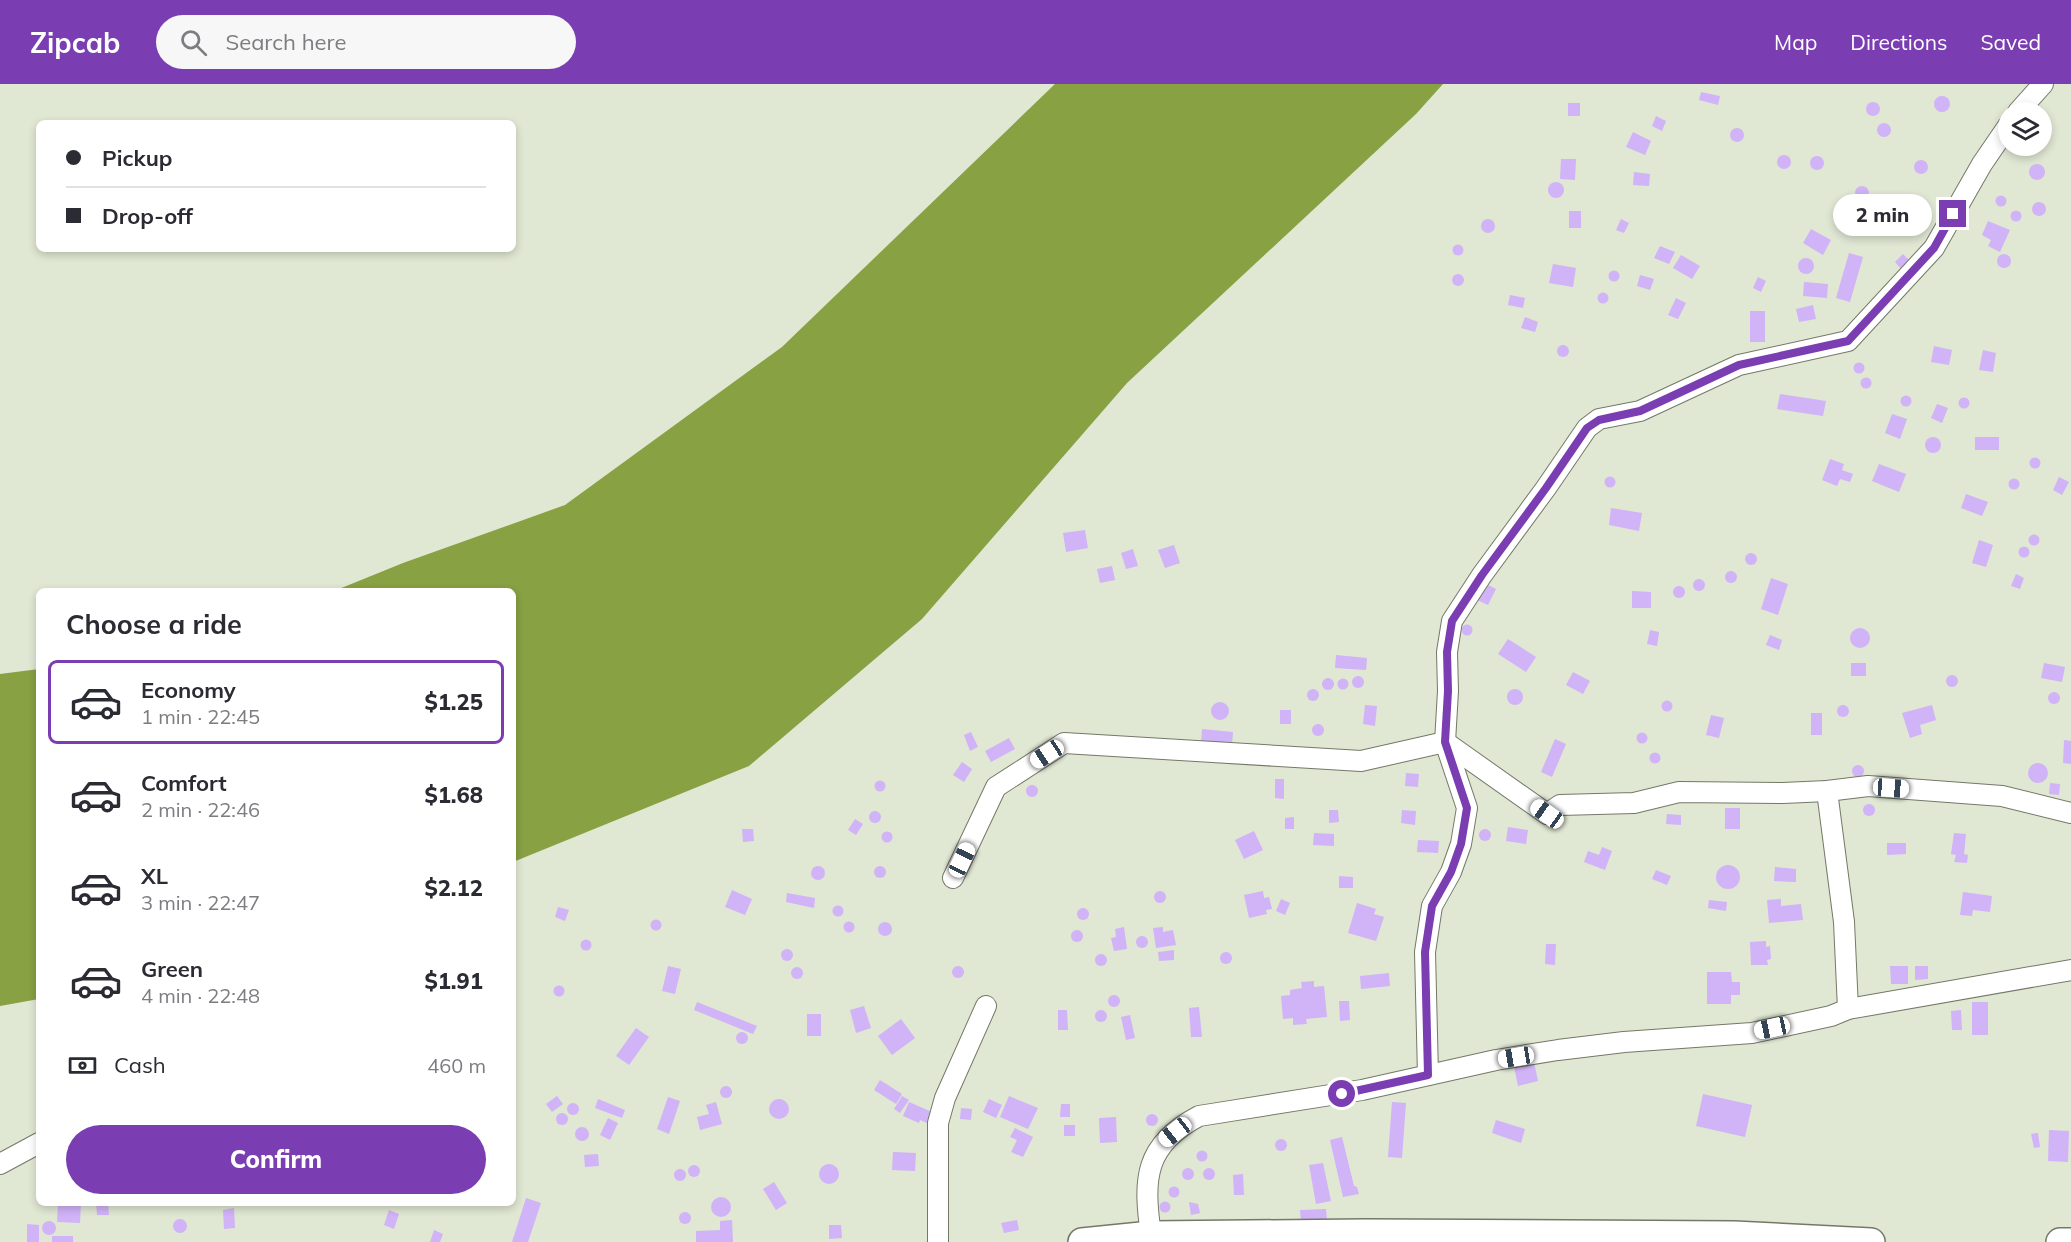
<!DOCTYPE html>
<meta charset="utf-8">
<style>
body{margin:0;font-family:Mulish,sans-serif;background:#f7f7f7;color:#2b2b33;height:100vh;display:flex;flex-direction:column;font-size:22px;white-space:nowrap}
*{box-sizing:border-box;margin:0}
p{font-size:20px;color:#7c7c81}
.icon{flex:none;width:33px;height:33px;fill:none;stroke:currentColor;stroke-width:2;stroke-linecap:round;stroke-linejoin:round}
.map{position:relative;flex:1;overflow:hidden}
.details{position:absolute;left:36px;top:504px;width:480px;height:618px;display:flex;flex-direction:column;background:#fff;border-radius:9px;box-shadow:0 3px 9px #0003}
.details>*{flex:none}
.hud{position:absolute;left:36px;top:36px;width:480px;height:132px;border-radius:9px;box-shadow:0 3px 9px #0003;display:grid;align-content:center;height:132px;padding:0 30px;background:#fff}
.buttons{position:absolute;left:1998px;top:18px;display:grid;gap:12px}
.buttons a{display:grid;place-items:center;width:54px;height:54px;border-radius:50%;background:#fff;box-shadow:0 3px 9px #0003;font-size:30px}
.end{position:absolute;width:27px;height:27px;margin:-14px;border:8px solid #7a3db2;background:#fff;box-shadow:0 0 0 3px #fff}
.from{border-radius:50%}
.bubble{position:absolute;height:42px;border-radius:21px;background:#fff;box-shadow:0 3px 9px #0003;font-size:20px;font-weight:800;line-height:42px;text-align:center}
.car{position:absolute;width:18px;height:36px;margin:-18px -9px;border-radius:8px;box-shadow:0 0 4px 2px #0007;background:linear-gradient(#fff 24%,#345 0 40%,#fff 0 76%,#345 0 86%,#fff 0)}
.hud b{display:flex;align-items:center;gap:21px;height:57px;font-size:22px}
.hud b+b{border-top:2px solid #e1e1e2}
.hud i{width:15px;height:15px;background:#2b2b33}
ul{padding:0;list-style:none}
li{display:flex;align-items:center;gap:18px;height:84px;margin:0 12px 9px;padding:0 18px;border:3px solid transparent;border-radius:9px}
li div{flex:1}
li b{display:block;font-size:22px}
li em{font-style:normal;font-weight:800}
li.current{border-color:#7a3db2}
li>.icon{width:54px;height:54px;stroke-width:1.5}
h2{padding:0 30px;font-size:27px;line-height:72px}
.pay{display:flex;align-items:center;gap:15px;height:66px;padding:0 30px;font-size:22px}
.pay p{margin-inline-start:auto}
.cta{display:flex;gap:12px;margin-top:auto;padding:12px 30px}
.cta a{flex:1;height:69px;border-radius:36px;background:#7a3db2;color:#fff;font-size:24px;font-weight:800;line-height:69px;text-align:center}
header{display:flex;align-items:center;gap:36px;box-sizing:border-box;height:84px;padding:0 30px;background:#7a3db2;color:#fff}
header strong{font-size:28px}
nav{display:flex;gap:33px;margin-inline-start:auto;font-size:21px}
.search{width:420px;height:54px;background:#f7f7f7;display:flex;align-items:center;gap:15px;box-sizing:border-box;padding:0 21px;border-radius:33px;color:#7c7c81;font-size:22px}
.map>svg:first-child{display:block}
.water{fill:#87a143}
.building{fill:#d1b3f7}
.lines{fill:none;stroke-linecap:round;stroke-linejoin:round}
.minor-casing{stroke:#737967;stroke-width:22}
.secondary-casing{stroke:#737967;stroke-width:30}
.minor{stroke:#fff;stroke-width:20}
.secondary{stroke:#fff;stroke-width:27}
.route{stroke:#7a3db2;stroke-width:8}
</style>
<header>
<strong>Zipcab</strong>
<div class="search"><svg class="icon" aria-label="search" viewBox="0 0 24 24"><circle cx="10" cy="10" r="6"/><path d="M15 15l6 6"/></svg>Search here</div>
<nav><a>Map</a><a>Directions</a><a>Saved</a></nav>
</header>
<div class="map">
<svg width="2071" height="1158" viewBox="0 0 2071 1158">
<rect width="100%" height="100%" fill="#e0e7d3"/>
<g class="water">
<polygon points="1055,0 1443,0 1416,30 1127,299 922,535 749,682 513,778 513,507 334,507 403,479 565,421 782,263"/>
<polygon points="39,585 39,915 0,922 0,590"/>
</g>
<g class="building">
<polygon points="1701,8 1720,12 1718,21 1699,16"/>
<circle cx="1942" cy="20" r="8"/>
<circle cx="1873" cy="25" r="7"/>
<rect x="1568" y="19" width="12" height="13"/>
<polygon points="1656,32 1666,37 1662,47 1652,42"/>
<circle cx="1884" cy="46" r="7"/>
<circle cx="1737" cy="51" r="7"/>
<polygon points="1633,48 1651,57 1645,71 1626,63"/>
<circle cx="1784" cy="78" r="7"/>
<circle cx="1817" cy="79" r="7"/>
<polygon points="1561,75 1576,75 1575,96 1560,95"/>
<circle cx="1921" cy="83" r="7"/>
<circle cx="2037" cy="88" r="8"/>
<polygon points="1634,88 1650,90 1649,102 1633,101"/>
<circle cx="1556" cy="106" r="8"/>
<circle cx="1862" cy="109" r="7"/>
<circle cx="2001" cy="117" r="5.5"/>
<circle cx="2039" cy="125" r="7"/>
<circle cx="2016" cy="132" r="5.5"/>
<circle cx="1903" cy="135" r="8"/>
<rect x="1569" y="127" width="12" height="17"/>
<polygon points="1621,135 1629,139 1624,149 1616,146"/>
<circle cx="1488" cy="142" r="7"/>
<polygon points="1988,137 2010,146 2000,168 1988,162 1991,156 1982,151"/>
<polygon points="1811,145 1831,156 1823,171 1803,159"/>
<circle cx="1458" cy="166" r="5.5"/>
<polygon points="1660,162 1675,168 1669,180 1654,174"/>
<polygon points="1849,169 1863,173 1850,218 1836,214"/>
<polygon points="1903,170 1911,178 1902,186 1895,178"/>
<circle cx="2004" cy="177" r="7"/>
<polygon points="1681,171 1700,182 1692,195 1673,184"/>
<circle cx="1806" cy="182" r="8"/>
<polygon points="1553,180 1576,184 1573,203 1549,199"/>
<circle cx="1614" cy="192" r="5.5"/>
<circle cx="1458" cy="196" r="6"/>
<polygon points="1640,191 1654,195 1650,206 1637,202"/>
<polygon points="1758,193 1766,197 1761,208 1753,204"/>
<polygon points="1804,198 1828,200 1827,214 1803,212"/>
<circle cx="1603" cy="214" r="5.5"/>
<polygon points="1510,211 1525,214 1523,224 1508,221"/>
<polygon points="1676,214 1686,219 1678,235 1668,231"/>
<polygon points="1813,221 1816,235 1799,238 1796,225"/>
<rect x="1750" y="227" width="15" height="31"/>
<polygon points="1525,233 1538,238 1535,248 1521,244"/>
<circle cx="1563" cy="267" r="6"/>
<polygon points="1934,262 1952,266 1949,281 1931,278"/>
<polygon points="1983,266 1996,269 1993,288 1979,286"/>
<circle cx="1859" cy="284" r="5.5"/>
<circle cx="1866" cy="299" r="5.5"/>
<polygon points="1780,310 1826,317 1823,332 1777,325"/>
<circle cx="1906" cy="317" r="5.5"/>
<circle cx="1964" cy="319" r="5.5"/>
<polygon points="1937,320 1948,324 1942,339 1931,334"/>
<polygon points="1892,330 1907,335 1900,355 1885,349"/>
<circle cx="1933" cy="361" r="8"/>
<rect x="1975" y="353" width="24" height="13"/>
<circle cx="2035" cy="379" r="5.5"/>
<polygon points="1830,375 1844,380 1842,386 1853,390 1850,398 1840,395 1837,402 1822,396"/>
<polygon points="1879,380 1906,390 1899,408 1872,397"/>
<circle cx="1610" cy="398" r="5.5"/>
<polygon points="2059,393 2069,398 2062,411 2053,406"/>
<circle cx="2014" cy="400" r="5.5"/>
<polygon points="1966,410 1988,418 1982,432 1961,424"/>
<polygon points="1611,424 1642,429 1639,447 1609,441"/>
<polygon points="1085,446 1088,464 1066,468 1063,449"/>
<circle cx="2034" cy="456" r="5.5"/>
<polygon points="1979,456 1993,461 1986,483 1972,479"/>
<polygon points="1174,461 1180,479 1165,484 1158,466"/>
<circle cx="2024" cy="468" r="5.5"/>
<polygon points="1133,465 1138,482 1126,485 1121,469"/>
<circle cx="1751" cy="475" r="6"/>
<polygon points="1112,482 1115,496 1100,499 1097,485"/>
<circle cx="1731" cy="493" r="6"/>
<polygon points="2016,490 2024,494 2020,505 2011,502"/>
<polygon points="1771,494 1788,500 1778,531 1761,525"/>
<circle cx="1699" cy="501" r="6"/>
<polygon points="1484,499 1496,505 1488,521 1477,516"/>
<circle cx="1679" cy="508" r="6"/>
<polygon points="1632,507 1651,508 1651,524 1632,524"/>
<circle cx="1467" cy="546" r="5.5"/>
<circle cx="1860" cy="554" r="10"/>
<polygon points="1650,546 1659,548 1657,562 1647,560"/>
<polygon points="1770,551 1782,556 1779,566 1766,561"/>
<polygon points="1508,555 1536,573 1526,588 1498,570"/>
<polygon points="1336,571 1367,574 1366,586 1335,584"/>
<rect x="1851" y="579" width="15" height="13"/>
<polygon points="2044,579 2065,583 2062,598 2041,594"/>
<polygon points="1573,588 1590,597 1583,610 1566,601"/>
<circle cx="1952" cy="597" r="6"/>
<circle cx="1358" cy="598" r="6"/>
<circle cx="1328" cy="600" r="6"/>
<circle cx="1343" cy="600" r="5.5"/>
<circle cx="1515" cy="613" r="8"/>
<circle cx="1313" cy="611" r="6"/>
<circle cx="2054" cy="614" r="6"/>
<circle cx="1667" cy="622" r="5.5"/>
<circle cx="1220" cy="627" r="9"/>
<circle cx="1843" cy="627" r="6"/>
<polygon points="1365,621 1377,622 1375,642 1363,640"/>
<polygon points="1932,621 1936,636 1920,641 1922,650 1910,654 1902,629"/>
<rect x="1280" y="626" width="11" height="14"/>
<rect x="1811" y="629" width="11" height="22"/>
<polygon points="1711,631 1724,634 1719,654 1706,651"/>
<circle cx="1318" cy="646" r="6"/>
<polygon points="1202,645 1233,648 1232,661 1201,659"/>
<polygon points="971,648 978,663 970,667 964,651"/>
<circle cx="1642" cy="654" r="5.5"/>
<polygon points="1009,654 1015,665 991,678 985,667"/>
<polygon points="1555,655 1566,660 1552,693 1541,688"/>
<polygon points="2064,656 2071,657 2071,680 2063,679"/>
<circle cx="1655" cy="674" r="5.5"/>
<polygon points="962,678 972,685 964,698 953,691"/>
<circle cx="2038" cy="689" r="10"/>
<circle cx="1858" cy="687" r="6"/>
<polygon points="1406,689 1419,690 1418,703 1405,702"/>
<polygon points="1275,695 1284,695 1284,715 1275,714"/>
<circle cx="880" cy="702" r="5.5"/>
<polygon points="2050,699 2060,700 2059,711 2049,710"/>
<circle cx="1032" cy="707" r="6"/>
<circle cx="1869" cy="726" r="6"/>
<rect x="1725" y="724" width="15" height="21"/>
<polygon points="1329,726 1338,726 1339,738 1329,739"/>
<polygon points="1402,726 1416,727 1415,741 1401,739"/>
<circle cx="875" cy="733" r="6"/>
<polygon points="1667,730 1681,731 1681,741 1666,740"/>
<polygon points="1294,733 1294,745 1285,745 1285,734"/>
<polygon points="855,735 863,740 856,751 848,746"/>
<polygon points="1508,743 1528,746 1526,760 1506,757"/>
<circle cx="1485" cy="751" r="6"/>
<polygon points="742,745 753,745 754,757 743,758"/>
<polygon points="1254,747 1263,766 1244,775 1235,756"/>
<circle cx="887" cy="753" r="5.5"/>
<polygon points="1314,749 1334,750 1334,762 1313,761"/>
<polygon points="1954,749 1966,750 1964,770 1968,771 1967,779 1954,778 1956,771 1951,770"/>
<polygon points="1418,756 1439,757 1438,769 1417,768"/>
<polygon points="1887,759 1906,759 1906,770 1887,771"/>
<polygon points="1602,763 1612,767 1605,786 1584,778 1588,767 1599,771"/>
<circle cx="1728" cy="793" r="12"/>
<circle cx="818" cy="789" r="7"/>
<circle cx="880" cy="788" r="6"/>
<polygon points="1775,783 1796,785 1796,798 1774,797"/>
<polygon points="1656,786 1671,792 1667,801 1652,795"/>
<polygon points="1339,792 1353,793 1353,804 1339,804"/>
<polygon points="732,806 752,815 745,831 725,823"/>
<circle cx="1160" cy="813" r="6"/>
<polygon points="1263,807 1264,814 1269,813 1272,825 1266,826 1267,830 1249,834 1244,811"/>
<polygon points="1963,808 1992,812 1990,828 1973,826 1972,832 1960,831"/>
<polygon points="787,809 815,814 814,824 786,818"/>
<polygon points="1281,815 1290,819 1285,831 1276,827"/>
<polygon points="1781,815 1781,822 1801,820 1803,836 1769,839 1767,816"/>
<polygon points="1709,816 1727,818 1726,827 1708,824"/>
<polygon points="1357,819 1376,825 1374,830 1384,833 1376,857 1348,849"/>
<circle cx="838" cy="827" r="5.5"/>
<polygon points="558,823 569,826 565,837 555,833"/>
<circle cx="1083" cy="830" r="6"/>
<circle cx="656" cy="841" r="5.5"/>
<circle cx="849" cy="843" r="5.5"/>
<circle cx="885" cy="845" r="7"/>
<polygon points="1124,843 1127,865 1114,867 1111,854 1116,853 1115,845"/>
<polygon points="1163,843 1163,848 1173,846 1176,861 1156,864 1153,844"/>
<circle cx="1077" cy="852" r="6"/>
<circle cx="1142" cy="858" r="6"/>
<circle cx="586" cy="861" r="5.5"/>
<polygon points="1766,857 1766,863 1770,862 1771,875 1767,876 1768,881 1751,881 1750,858"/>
<polygon points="1546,860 1556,860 1555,881 1545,880"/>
<circle cx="787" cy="871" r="6"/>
<polygon points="1174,866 1174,876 1159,877 1158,868"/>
<circle cx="1226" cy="874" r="6"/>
<circle cx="1101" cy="876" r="6"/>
<circle cx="958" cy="888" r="6"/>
<polygon points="668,882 681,885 675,910 662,907"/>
<polygon points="1890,882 1908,882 1908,900 1891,900"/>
<polygon points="1915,882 1928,882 1928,895 1915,896"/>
<circle cx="797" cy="889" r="6"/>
<polygon points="1707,888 1731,888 1732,898 1740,898 1740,911 1731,911 1731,920 1707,920"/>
<polygon points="1389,889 1390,902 1361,905 1360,892"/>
<polygon points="1314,897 1314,903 1324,902 1327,933 1306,935 1307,940 1293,941 1293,934 1283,935 1281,912 1290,911 1290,906 1302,904 1301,898"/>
<circle cx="559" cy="907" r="5.5"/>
<circle cx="1114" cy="917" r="6"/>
<polygon points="1339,917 1349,917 1350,936 1340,937"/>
<polygon points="697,918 757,942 753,950 694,926"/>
<rect x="1972" y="918" width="16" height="33"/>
<polygon points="864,922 871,944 856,949 850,926"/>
<polygon points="1199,923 1202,953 1191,953 1189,924"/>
<circle cx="1101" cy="932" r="6"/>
<polygon points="1058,926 1067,926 1068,946 1058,946"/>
<polygon points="1961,926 1962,946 1952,946 1951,927"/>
<rect x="807" y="930" width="14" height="22"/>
<polygon points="1130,931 1135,954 1126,956 1121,933"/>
<polygon points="901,935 915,954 892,971 878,952"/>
<polygon points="636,944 649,953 629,981 616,972"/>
<circle cx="742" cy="954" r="6"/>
<polygon points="1534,978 1538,997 1518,1002 1514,983"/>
<polygon points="880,996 902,1010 896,1020 874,1006"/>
<circle cx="726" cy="1008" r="6"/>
<polygon points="1703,1010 1752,1021 1745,1053 1696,1042"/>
<polygon points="557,1012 563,1020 552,1028 546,1020"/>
<polygon points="902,1012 909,1016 900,1029 894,1025"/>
<polygon points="1009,1012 1038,1024 1028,1045 1000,1033"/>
<polygon points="668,1013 680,1017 669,1050 657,1045"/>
<circle cx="779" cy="1025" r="10"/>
<polygon points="598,1015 625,1026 622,1034 595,1024"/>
<polygon points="989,1015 1002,1021 996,1034 983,1028"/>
<polygon points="716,1018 722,1040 700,1046 697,1033 709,1030 706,1021"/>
<polygon points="909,1018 932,1028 927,1039 920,1036 919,1039 903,1032"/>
<polygon points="1392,1018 1406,1019 1402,1074 1388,1073"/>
<circle cx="573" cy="1025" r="6"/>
<polygon points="1061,1020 1070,1020 1070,1033 1060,1033"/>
<polygon points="961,1024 972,1025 971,1036 960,1035"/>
<circle cx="562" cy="1035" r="6"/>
<circle cx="1152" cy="1036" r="6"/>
<polygon points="1116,1033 1117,1058 1100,1059 1099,1034"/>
<polygon points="608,1034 618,1039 610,1056 600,1051"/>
<polygon points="1496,1036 1525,1045 1521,1059 1492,1049"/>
<rect x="1064" y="1041" width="11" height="11"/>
<circle cx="582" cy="1050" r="7"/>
<polygon points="1015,1044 1033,1053 1023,1073 1011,1068 1017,1056 1010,1053"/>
<polygon points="2049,1046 2069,1047 2068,1078 2048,1077"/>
<polygon points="2038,1049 2040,1063 2034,1064 2031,1050"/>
<polygon points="1342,1053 1354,1102 1357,1103 1359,1110 1343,1113 1330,1056"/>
<circle cx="1281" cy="1061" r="6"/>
<circle cx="1202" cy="1072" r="5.5"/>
<polygon points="893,1068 916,1069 915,1087 892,1086"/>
<polygon points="598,1070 599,1082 585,1083 584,1071"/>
<polygon points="1323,1079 1331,1117 1316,1120 1309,1081"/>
<circle cx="829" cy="1090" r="10"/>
<circle cx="694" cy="1087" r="6"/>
<circle cx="1188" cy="1090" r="6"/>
<circle cx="1209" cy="1090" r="6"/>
<circle cx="680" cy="1091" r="6"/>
<polygon points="1243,1090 1244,1111 1234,1111 1233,1091"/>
<polygon points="774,1098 787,1119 776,1126 763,1105"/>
<circle cx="1174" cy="1108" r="5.5"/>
<circle cx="721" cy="1123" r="10"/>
<polygon points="526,1114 541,1119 528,1158 512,1158"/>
<circle cx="1165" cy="1123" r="5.5"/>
<polygon points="1189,1118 1198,1120 1200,1129 1191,1131"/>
<polygon points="58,1119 81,1119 80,1139 57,1138"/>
<polygon points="96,1119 108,1119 109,1131 97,1131"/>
<polygon points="234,1124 235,1144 224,1145 223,1126"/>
<polygon points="1326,1125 1327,1137 1301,1139 1300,1126"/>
<polygon points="389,1126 399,1130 394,1145 384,1141"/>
<circle cx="685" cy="1134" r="6"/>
<circle cx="180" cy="1142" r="7"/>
<polygon points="732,1136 733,1158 696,1158 696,1147 720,1146 720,1137"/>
<polygon points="1017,1136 1019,1146 1004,1149 1001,1139"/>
<circle cx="49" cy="1144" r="7"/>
<polygon points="27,1140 39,1141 39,1158 27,1158"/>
<polygon points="829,1141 841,1141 842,1154 829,1155"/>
<polygon points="434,1146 443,1150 440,1158 430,1158"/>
<rect x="52" y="1152" width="21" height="6"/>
</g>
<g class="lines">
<g class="minor-casing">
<g id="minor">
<polyline points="2018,28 2043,0"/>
<polyline points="1827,707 1844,838 1848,925"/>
<polyline points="953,794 996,703 1064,659 1361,677 1445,658 1547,730 1560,721 1634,719 1679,708 1783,709 1827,707 1868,702 2002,712 2071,729"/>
<polyline points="1428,991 1425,868 1432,822 1451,788 1461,760 1467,724 1445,658 1448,607 1447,568 1452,537 1482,491 1546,404 1587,344 1599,335 1640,327 1739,281 1848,257 1934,164 1982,80 2008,42"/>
<polyline points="0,1080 39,1059"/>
<path d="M1151,1151c-8,-56 -7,-90 48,-119l163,-26 134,-30 62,-10 66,-8 128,-9 79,-17 17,-7 223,-39"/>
<polyline points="938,1158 938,1039 945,1014 986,922"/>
</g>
</g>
<g class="secondary-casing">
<g id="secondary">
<polyline points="1082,1158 1151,1151 1365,1149 1734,1151 1871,1158"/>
<polyline points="2060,1158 2071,1158"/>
</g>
</g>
<use href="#minor" class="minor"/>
<use href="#secondary" class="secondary"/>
</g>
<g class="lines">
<polyline class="route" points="1342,1010 1428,991 1425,868 1432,822 1451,788 1461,760 1467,724 1445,658 1448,607 1447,568 1452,537 1482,491 1546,404 1587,344 1599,336 1640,327 1739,281 1848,257 1934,164 1953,130"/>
</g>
</svg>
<div class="buttons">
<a><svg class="icon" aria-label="layers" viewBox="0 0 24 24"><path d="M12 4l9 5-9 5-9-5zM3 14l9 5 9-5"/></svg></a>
</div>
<i class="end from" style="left:1342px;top:1010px"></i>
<i class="end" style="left:1953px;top:130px"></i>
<div class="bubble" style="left:1833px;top:110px;width:99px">2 min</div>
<i class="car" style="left:1047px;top:670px;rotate:237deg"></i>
<i class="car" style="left:1891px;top:704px;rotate:94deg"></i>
<i class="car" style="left:1547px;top:730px;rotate:305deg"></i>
<i class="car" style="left:962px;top:776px;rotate:25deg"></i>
<i class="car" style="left:1772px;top:944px;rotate:258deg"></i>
<i class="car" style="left:1516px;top:973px;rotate:261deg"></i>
<i class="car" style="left:1175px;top:1048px;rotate:232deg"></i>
<div class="hud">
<b><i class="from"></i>Pickup</b>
<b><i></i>Drop-off</b>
</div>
<section class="details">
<h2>Choose a ride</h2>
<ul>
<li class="current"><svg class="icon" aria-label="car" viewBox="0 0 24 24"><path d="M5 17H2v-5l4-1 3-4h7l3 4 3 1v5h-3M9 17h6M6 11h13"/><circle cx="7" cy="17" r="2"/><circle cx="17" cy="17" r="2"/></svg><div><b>Economy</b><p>1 min · 22:45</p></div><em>$1.25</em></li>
<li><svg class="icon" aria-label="car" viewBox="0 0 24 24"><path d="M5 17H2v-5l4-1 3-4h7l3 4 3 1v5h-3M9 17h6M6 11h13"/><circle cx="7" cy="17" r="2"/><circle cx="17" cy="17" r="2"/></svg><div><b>Comfort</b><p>2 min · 22:46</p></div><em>$1.68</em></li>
<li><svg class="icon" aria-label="car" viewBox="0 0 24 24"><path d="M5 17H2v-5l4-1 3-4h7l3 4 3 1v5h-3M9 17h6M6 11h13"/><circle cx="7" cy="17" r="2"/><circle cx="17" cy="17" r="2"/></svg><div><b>XL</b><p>3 min · 22:47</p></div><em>$2.12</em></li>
<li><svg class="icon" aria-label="car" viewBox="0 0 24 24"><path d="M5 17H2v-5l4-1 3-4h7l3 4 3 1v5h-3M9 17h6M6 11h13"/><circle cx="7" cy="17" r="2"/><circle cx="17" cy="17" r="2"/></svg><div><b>Green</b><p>4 min · 22:48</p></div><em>$1.91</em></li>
</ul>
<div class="pay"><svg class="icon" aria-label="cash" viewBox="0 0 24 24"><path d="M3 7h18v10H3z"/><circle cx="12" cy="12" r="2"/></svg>Cash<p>460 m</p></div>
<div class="cta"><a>Confirm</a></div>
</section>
</div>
